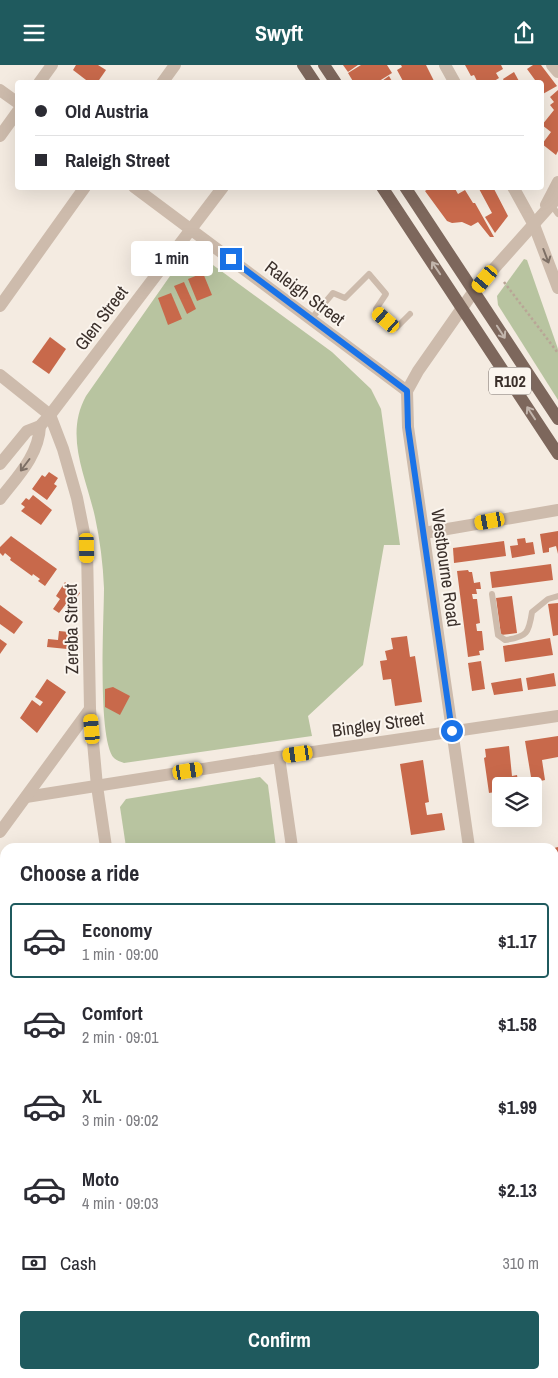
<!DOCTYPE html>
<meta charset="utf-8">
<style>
body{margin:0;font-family:"Archivo Narrow",sans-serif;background:#f2f2f3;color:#2b2b33;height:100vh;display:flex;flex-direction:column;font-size:19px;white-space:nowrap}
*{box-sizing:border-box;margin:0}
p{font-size:16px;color:#7c7c81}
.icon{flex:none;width:28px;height:28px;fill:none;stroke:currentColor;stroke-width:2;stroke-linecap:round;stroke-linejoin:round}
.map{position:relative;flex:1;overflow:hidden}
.side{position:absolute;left:0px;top:778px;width:559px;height:536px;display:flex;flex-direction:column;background:#fff;border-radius:15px 15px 0 0;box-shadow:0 5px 20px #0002}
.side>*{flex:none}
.guide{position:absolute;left:15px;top:15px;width:529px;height:110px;border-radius:5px;box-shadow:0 5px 20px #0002;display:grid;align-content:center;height:110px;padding:0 20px;background:#fff}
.controls{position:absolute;left:492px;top:712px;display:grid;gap:10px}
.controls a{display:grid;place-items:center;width:50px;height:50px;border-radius:5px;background:#fff;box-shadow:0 5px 20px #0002;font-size:25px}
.end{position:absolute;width:22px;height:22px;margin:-11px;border:6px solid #1a73e8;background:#fff;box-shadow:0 0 0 2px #fff}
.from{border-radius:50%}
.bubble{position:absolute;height:35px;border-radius:5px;background:#fff;box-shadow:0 5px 20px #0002;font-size:16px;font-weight:700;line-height:35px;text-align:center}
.car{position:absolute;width:15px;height:30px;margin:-15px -8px;border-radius:6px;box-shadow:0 0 4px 1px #0007;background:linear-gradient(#f5c518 24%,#345 0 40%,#f5c518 0 76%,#345 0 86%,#f5c518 0)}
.guide b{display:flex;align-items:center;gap:18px;height:48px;font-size:19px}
.guide b+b{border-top:1px solid #e1e1e2}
.guide i{width:12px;height:12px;background:#2b2b33}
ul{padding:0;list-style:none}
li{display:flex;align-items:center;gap:15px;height:75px;margin:0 10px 8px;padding:0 10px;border:2px solid transparent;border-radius:5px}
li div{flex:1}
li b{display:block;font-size:19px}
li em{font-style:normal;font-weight:700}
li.current{border-color:#1f5a5e}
li>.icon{width:45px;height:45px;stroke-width:1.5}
h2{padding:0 20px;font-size:22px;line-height:60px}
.pay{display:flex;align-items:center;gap:12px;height:55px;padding:0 20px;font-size:19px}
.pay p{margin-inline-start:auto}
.action{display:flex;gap:10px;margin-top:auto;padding:10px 20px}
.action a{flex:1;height:58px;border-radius:5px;background:#1f5a5e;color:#fff;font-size:20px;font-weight:700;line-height:58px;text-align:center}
header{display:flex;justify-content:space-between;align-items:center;height:65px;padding:0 20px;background:#1f5a5e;color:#fff;font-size:22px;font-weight:700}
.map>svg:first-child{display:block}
.green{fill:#b8c4a0}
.building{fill:#c8694b}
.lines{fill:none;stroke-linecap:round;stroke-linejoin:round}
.path{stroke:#b9a596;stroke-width:2.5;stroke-dasharray:2.5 2.5;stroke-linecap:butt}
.service{stroke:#cdbbac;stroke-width:6}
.minor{stroke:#cdbbac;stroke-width:12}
.tertiary{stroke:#cdbbac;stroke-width:12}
.secondary{stroke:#a18a7d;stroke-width:12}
.primary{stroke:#7d675c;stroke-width:12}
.oneway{stroke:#7d6f65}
.oneway2{stroke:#c2b5ac}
.route{stroke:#1a73e8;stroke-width:6}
.labels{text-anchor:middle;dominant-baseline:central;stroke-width:4;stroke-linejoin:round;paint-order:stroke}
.shield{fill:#fbf5ee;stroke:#756b66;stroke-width:1}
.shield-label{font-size:16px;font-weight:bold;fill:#3b302b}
.street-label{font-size:18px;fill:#3b302b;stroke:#fbf5ee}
</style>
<header><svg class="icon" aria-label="menu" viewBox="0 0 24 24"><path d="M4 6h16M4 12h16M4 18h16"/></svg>Swyft<svg class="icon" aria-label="share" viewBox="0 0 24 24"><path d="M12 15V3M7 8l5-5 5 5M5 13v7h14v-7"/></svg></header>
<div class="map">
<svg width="558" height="1313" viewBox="0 0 558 1313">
<rect width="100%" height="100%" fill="#f4ebe1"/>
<g class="green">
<polygon points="524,194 527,195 558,284 558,335 498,240 497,231"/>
<path d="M191,197l15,1 7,2 119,87 39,37 10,20 19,136h-16l-21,120 -55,51 4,20 -188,27c-3,-1 -8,-3 -10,-5 -17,-18 -10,-140 -10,-170 -1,-24 -4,-48 -9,-71 -9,-41 -31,-81 -9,-121l84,-120 5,-6z"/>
<polygon points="260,712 268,720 276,782 126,782 120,742 126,734"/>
<polygon points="5,1054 5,1130 0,1127 0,1059"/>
<polygon points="305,1309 350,1309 349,1313 313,1313"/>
</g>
<g class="building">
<polygon points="76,0 98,0 106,5 97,18 90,18 73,5"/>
<polygon points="343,0 358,0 348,7"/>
<polygon points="361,0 387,0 392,8 376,18 354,18 348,8"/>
<polygon points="401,0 426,0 435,18 404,18 397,5 402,2"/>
<polygon points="465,0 501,0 503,4 496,8 499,13 491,18 478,18 474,10 471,11"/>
<polygon points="533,0 541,0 557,21 541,30 541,18 532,18 535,15 527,4"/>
<polygon points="514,7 520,18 505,18 503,14"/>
<polygon points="389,11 393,18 379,18"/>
<polygon points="558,25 558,86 556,90 542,79 551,67 542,60 554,45 550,40 554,37 550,32"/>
<polygon points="431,122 454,122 458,129 465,125 473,138 475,138 494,172 490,172 478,157 471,161 462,157 452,158 447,156 425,126"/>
<polygon points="478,122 493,122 508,151 495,168 485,152 492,148"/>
<polygon points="203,208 212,230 197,236 188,214"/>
<polygon points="184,217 196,244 187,249 174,221"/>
<polygon points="171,228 182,254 168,260 158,233"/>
<polygon points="50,272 66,284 49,309 32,297"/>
<polygon points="49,407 58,413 54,419 57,421 47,435 32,424 42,410 45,412"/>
<polygon points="33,430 52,445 41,460 21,446 25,442 21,439 26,433 29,435"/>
<polygon points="558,466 558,489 556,481 549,483 549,487 543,488 540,469"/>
<polygon points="11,471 57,504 45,521 38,516 40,514 33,509 32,511 10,495 11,493 5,488 3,491 0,488 0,482"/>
<polygon points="525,473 526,478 533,477 535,489 512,493 510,481 518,480 517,474"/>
<polygon points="504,476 506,491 454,498 453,483"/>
<polygon points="551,499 553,515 492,523 490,507"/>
<polygon points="468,505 469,507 472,507 474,518 480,517 481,524 476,524 477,529 472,529 473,534 477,534 480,558 476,559 477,566 482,566 484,585 479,586 480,590 468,592 457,506"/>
<polygon points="65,517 80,528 70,542 66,539 59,548 53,544 60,534 56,531"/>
<polygon points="512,531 517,568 501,570 496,533"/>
<polygon points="558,538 558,570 553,571 548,539"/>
<polygon points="0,540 23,557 14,569 0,559"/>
<polygon points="59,566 79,568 77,585 47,582 48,574 58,575"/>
<polygon points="407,571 410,592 415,591 422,637 395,641 391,614 383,615 380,596 387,595 385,586 393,584 391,573"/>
<polygon points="550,573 553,590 505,597 503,581"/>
<polygon points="0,574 7,579 0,589"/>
<polygon points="481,596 485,624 472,626 468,598"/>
<polygon points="554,608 556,621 528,625 526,613"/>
<polygon points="521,613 523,626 494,630 491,618"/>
<polygon points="47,614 66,627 37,668 20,653 32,635 40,641 43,637 35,632"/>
<polygon points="113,622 130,631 120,650 105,642 105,624"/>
<polygon points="558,671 558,692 542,695 545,715 532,718 525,676"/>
<polygon points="509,681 512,711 517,710 519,721 501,721 501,726 489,728 484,693 486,692 485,684"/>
<polygon points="423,695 429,737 425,738 427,750 442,748 445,765 411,770 400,699"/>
<polygon points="558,782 558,801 554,802 554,783"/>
<polygon points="5,876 5,891 0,887"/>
<polygon points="404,1309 424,1309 424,1313 405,1313"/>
<polygon points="475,1309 525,1309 526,1313 476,1313"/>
</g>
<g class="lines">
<g class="path">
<polyline points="504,217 558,288"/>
<polyline points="103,1313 105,1309"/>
</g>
<g class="service">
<polyline points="550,138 558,149"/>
<polyline points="311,254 333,228 345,233 369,209 386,229 376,244 376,247 396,263 410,249"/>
<path d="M492,529l6,41 7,5c22,-3 24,-7 27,-28l16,-13 10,-3"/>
</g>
<g class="minor">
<polyline points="445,0 455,18"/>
<polyline points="552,0 558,7"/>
<polyline points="39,18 52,0"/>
<polyline points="162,18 175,0"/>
<polyline points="0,25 18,38"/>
<polyline points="0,71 18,46"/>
<polyline points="134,122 407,326"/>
<polyline points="513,122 534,160 558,223"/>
<polyline points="0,241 85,122"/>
<polyline points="0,310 50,350 63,384 77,433 87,483 90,644 97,721 106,782"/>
<polyline points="0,399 27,366 40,361 50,350 223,122"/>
<path d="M0,434c17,-22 39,-44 40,-73"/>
<polyline points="424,468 558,445"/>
<polyline points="279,692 292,782"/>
<polyline points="26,732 279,692 558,651"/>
<polyline points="0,767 90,644"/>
<polyline points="0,917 5,921"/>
<polyline points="554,1016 558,1015"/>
<polyline points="360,1313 362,1309"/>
</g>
<g class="tertiary">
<polyline points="546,140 558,117"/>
<polyline points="469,782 408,362 407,326 418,306 474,226 558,132"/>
<polyline points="545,1309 546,1313"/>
</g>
<g class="secondary">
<polyline points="0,1146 5,1149"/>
<polyline points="252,1309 257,1313"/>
<polyline points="281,1309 290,1313"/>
</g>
<g class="primary">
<polyline points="303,0 315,18"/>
<polyline points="324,0 336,18"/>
<polyline points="382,122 558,389"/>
<polyline points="405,122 558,354"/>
</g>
</g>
<defs><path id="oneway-shaft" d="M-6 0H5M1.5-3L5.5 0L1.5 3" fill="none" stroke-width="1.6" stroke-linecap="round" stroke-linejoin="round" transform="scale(1.25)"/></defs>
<g class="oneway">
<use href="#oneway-shaft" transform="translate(546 191) rotate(69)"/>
<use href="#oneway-shaft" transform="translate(25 400) rotate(127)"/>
</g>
<g class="oneway2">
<use href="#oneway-shaft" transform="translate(436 203) rotate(-124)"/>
<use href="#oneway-shaft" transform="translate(501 267) rotate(57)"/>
<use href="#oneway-shaft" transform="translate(531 348) rotate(-123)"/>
</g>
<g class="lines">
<polyline class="route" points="231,194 407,326 408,362 452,666"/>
</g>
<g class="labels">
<rect class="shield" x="489" y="302.5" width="42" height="27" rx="4"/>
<g class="shield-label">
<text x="510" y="316">R102</text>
</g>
<g class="street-label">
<text transform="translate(305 228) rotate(37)">Raleigh Street</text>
<text transform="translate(101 253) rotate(-53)">Glen Street</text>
<text transform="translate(446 503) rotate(82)">Westbourne Road</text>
<text transform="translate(71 564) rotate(-91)">Zereba Street</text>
<text transform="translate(378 659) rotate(-8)">Bingley Street</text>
</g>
</g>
</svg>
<div class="controls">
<a><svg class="icon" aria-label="layers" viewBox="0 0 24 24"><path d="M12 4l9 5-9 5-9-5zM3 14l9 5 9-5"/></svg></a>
</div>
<i class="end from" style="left:452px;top:666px"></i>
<i class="end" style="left:231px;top:194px"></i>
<div class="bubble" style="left:131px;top:176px;width:82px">1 min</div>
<i class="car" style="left:485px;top:214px;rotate:220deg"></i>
<i class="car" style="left:386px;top:255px;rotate:311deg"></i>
<i class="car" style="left:490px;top:456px;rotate:260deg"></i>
<i class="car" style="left:87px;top:483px;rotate:179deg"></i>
<i class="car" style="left:92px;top:664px;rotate:355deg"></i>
<i class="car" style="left:298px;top:689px;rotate:262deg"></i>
<i class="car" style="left:188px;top:706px;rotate:81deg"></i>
<div class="guide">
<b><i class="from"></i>Old Austria</b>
<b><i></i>Raleigh Street</b>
</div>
<section class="side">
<h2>Choose a ride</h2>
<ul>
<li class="current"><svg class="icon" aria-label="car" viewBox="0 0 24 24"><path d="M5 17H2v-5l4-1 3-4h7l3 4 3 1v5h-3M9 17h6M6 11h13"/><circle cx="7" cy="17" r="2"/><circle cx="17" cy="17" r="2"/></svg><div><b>Economy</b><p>1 min · 09:00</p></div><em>$1.17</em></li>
<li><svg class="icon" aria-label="car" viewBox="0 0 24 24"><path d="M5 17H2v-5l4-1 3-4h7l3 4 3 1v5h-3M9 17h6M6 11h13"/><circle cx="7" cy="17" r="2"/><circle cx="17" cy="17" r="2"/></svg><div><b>Comfort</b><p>2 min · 09:01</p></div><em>$1.58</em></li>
<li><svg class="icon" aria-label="car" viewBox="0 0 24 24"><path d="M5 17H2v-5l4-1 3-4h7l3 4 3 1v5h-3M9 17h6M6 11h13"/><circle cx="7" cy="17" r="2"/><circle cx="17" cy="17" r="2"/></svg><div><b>XL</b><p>3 min · 09:02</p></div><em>$1.99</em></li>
<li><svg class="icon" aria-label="car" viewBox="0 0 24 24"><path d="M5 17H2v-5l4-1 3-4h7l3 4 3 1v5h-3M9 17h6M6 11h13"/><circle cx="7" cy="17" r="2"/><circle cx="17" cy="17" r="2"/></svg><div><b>Moto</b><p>4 min · 09:03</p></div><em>$2.13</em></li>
</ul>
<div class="pay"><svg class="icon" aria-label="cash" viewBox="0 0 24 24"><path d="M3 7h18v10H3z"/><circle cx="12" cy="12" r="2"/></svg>Cash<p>310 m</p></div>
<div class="action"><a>Confirm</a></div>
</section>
</div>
